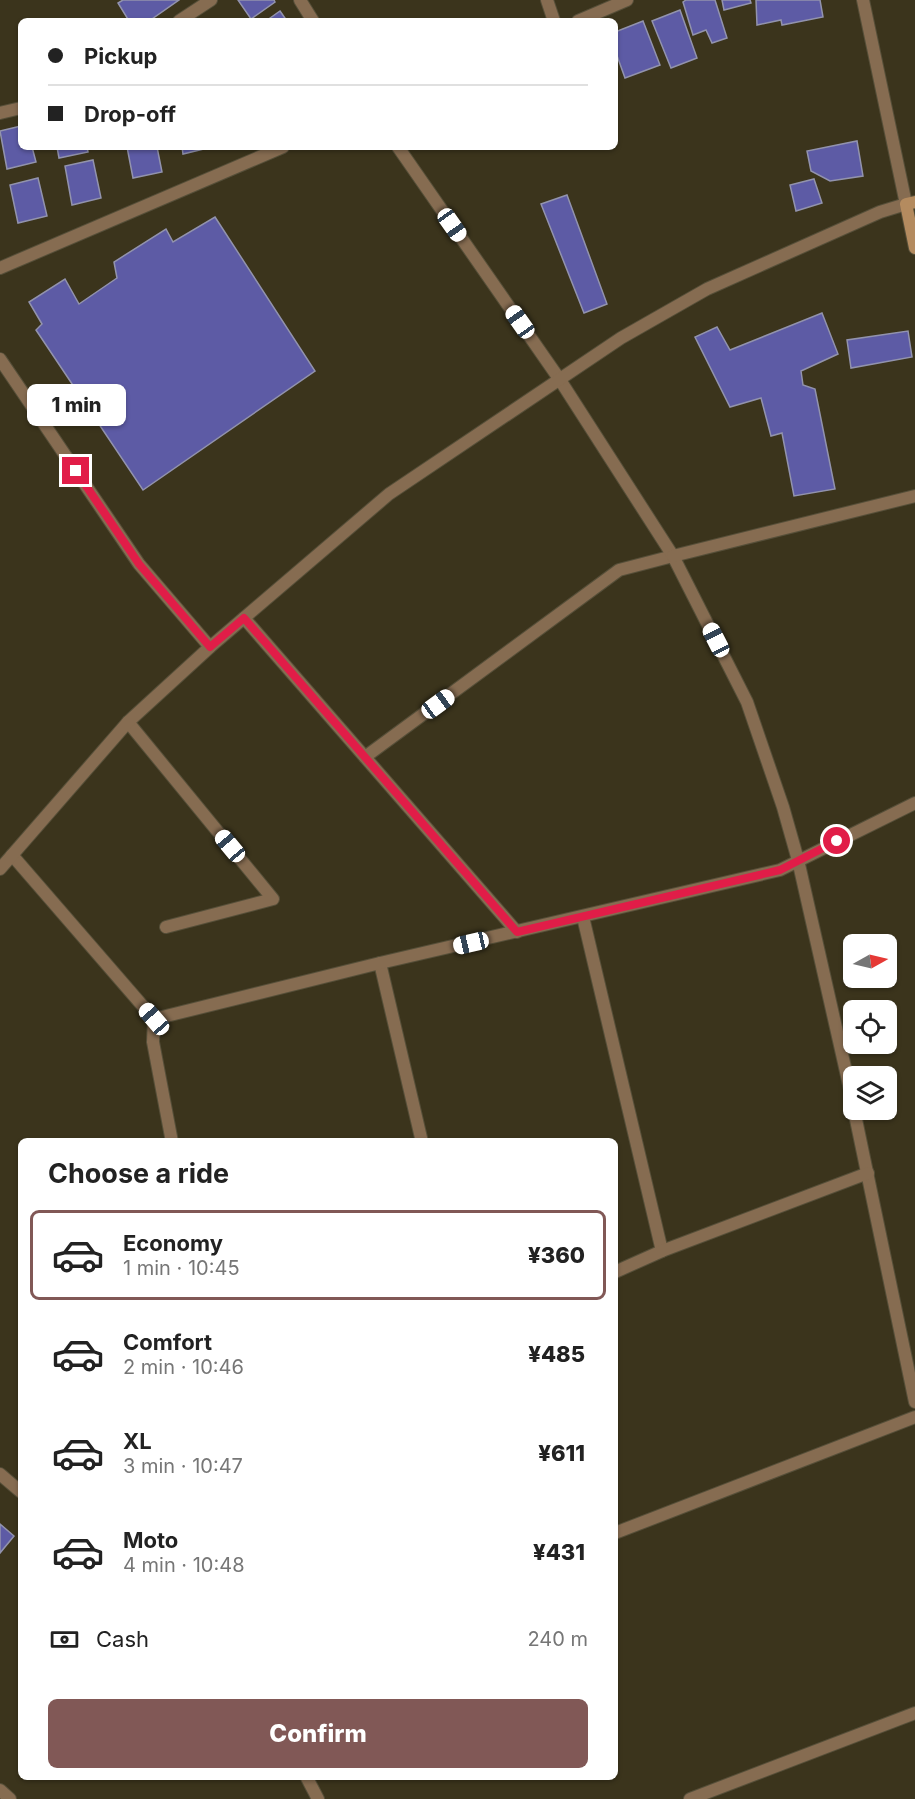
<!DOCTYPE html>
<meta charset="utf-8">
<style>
body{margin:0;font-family:Inter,sans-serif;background:#f2f2f2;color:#222;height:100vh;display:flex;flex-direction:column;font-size:22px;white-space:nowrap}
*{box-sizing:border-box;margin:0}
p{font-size:20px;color:#767676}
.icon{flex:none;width:33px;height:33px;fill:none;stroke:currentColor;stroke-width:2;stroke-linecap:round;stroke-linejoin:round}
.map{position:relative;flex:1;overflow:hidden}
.drawer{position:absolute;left:18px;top:1138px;width:600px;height:642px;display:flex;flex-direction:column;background:#fff;border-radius:9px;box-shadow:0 2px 4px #0004}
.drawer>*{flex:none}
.top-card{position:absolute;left:18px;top:18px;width:600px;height:132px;border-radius:9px;box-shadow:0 2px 4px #0004;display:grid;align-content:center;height:132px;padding:0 30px;background:#fff}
.needle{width:39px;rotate:82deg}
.fabs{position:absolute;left:843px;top:934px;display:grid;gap:12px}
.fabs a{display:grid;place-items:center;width:54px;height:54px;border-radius:9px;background:#fff;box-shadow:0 2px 4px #0004;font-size:30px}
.end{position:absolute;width:27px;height:27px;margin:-14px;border:8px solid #e11d48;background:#fff;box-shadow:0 0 0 3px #fff}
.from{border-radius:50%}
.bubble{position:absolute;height:42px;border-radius:9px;background:#fff;box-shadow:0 2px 4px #0004;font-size:20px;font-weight:800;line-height:42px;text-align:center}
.car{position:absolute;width:18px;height:36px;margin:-18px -9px;border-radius:8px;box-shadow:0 0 4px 2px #0007;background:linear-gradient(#fff 24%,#345 0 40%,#fff 0 76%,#345 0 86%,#fff 0)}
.top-card b{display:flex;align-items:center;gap:21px;height:57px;font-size:22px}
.top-card b+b{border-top:2px solid #e0e0e0}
.top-card i{width:15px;height:15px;background:#222}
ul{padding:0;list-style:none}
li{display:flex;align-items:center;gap:18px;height:90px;margin:0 12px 9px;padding:0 18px;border:3px solid transparent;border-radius:9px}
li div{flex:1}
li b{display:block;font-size:22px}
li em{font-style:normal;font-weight:800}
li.on{border-color:#815856}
li>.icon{width:54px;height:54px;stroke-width:1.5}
h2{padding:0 30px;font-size:27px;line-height:72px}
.pay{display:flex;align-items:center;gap:15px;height:66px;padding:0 30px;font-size:22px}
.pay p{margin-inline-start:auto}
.cta{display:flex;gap:12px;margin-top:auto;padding:12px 30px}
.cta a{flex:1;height:69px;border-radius:9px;background:#815856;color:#fff;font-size:24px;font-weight:800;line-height:69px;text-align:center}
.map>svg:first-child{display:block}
.building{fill:#5d5ba5;stroke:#9293ad;stroke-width:1.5}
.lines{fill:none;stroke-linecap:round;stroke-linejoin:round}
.service-casing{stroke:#564f39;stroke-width:14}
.minor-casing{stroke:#564f39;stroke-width:14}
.tertiary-casing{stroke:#564f39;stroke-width:14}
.secondary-casing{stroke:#564f39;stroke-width:14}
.service{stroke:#866c51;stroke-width:12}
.minor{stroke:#866c51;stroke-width:12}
.tertiary{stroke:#866c51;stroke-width:12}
.secondary{stroke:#b48b5f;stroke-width:12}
.route{stroke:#e11d48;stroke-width:8}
</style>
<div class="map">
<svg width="915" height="1799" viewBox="0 0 915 1799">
<rect width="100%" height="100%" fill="#3b341c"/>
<g class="building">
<polygon points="123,0 179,0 149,21 129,21 118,3"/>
<polygon points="238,0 274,0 275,2 251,19"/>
<polygon points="686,0 715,0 727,38 712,43 706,30 693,35 683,2"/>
<polygon points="722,0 750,0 751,3 724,10"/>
<polygon points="756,0 820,0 823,17 782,25 781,20 757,25"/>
<polygon points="680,10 697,58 671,68 652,21"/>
<polygon points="280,11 287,21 266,21"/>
<polygon points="643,21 660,65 625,78 615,50 615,32"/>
<polygon points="21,126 21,147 32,147 36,162 7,169 0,131"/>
<polygon points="857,141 863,176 830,181 811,171 807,151"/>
<polygon points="57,147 87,147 88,152 59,158"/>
<polygon points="127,147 157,147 162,172 133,178"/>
<polygon points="182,147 212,147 183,154"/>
<polygon points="93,160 101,198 72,205 65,166"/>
<polygon points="38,178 47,216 18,223 10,185"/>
<polygon points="814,179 822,203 796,211 790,185"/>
<polygon points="567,195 607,304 584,313 541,204"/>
<polygon points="215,217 315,371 143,490 36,330 42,324 29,302 65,279 79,304 117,278 114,262 166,229 173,242"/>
<polygon points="822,313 838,354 801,371 803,385 815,389 835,489 794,496 782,433 771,436 761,398 730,407 695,337 717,327 730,350"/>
<polygon points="908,331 912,357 851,368 847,340"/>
<polygon points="0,1524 14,1536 0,1553"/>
</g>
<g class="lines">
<g class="service-casing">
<g id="service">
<polyline points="179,21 211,0"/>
<polyline points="0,113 21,108"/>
<polyline points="244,618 517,932"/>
<polyline points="128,722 273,899 166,927"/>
<polyline points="365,757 619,570 673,556"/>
</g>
</g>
<g class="minor-casing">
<g id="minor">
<polyline points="547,0 554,21"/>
<polyline points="578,21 627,0"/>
<polyline points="0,268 283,147"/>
<polyline points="0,359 139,564 210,647"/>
<polyline points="560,380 673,556 747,702 783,807 798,860 854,1107"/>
<polyline points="673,556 915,496"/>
<polyline points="12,855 154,1019 153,1042 172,1142"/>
<polyline points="583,917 662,1251"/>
<polyline points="380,963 422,1142"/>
<polyline points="854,1110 915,1402"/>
<polyline points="615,1272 662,1251 868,1173"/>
<polyline points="307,1778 318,1799"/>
<polyline points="0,1790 10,1799"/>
<polyline points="690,1799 915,1713"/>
</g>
</g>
<g class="tertiary-casing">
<g id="tertiary">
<polyline points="300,0 313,21"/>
<polyline points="398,147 560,380"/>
<polyline points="0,869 128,722 210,647 389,494 621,338 707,289 880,212 906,204 863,0"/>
<polyline points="154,1019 380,963 780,870 915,803"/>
<polyline points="0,1474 21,1492"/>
<polyline points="615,1533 915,1417"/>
</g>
</g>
<g class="secondary-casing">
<polyline id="secondary" points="915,202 906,204 915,248"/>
</g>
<use href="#service" class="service"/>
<use href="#minor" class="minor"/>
<use href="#tertiary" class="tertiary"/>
<use href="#secondary" class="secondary"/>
</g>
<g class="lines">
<polyline class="route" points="76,471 139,564 210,647 244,618 517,932 780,870 837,841"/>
</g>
</svg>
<div class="fabs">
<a><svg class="needle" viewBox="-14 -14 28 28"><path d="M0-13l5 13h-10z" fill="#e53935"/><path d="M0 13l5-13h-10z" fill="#767676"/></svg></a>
<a><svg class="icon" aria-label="locate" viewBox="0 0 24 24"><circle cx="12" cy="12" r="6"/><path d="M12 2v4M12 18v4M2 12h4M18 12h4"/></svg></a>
<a><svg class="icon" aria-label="layers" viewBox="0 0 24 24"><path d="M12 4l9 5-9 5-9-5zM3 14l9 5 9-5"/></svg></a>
</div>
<i class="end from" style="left:837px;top:841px"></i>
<i class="end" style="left:76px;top:471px"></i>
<div class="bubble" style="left:27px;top:384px;width:99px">1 min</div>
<i class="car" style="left:452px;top:225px;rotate:145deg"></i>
<i class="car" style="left:520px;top:322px;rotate:325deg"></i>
<i class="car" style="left:716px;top:640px;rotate:333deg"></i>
<i class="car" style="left:438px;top:704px;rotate:54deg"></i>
<i class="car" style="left:230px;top:846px;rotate:320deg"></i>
<i class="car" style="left:471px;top:943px;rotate:257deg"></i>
<i class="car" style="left:154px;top:1019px;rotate:319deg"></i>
<div class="top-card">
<b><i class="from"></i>Pickup</b>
<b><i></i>Drop-off</b>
</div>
<section class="drawer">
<h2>Choose a ride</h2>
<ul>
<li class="on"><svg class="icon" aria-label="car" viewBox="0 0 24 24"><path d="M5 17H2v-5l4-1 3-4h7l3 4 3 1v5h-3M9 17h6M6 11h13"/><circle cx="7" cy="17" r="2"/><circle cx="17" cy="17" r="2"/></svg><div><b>Economy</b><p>1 min · 10:45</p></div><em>¥360</em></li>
<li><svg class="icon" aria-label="car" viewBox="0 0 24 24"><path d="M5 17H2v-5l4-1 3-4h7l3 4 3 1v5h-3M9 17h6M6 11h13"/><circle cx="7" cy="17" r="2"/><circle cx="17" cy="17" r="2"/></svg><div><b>Comfort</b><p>2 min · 10:46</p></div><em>¥485</em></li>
<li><svg class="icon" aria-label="car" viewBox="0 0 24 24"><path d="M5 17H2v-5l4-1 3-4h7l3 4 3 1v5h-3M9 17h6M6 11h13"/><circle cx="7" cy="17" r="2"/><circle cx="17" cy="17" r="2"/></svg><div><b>XL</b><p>3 min · 10:47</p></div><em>¥611</em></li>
<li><svg class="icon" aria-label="car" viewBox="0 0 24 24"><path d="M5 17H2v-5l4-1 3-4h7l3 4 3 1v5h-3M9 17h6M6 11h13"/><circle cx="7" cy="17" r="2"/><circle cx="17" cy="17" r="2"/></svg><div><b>Moto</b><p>4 min · 10:48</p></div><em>¥431</em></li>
</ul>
<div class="pay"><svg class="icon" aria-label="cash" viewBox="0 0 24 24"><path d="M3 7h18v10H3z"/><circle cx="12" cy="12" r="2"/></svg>Cash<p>240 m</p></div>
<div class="cta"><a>Confirm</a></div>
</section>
</div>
